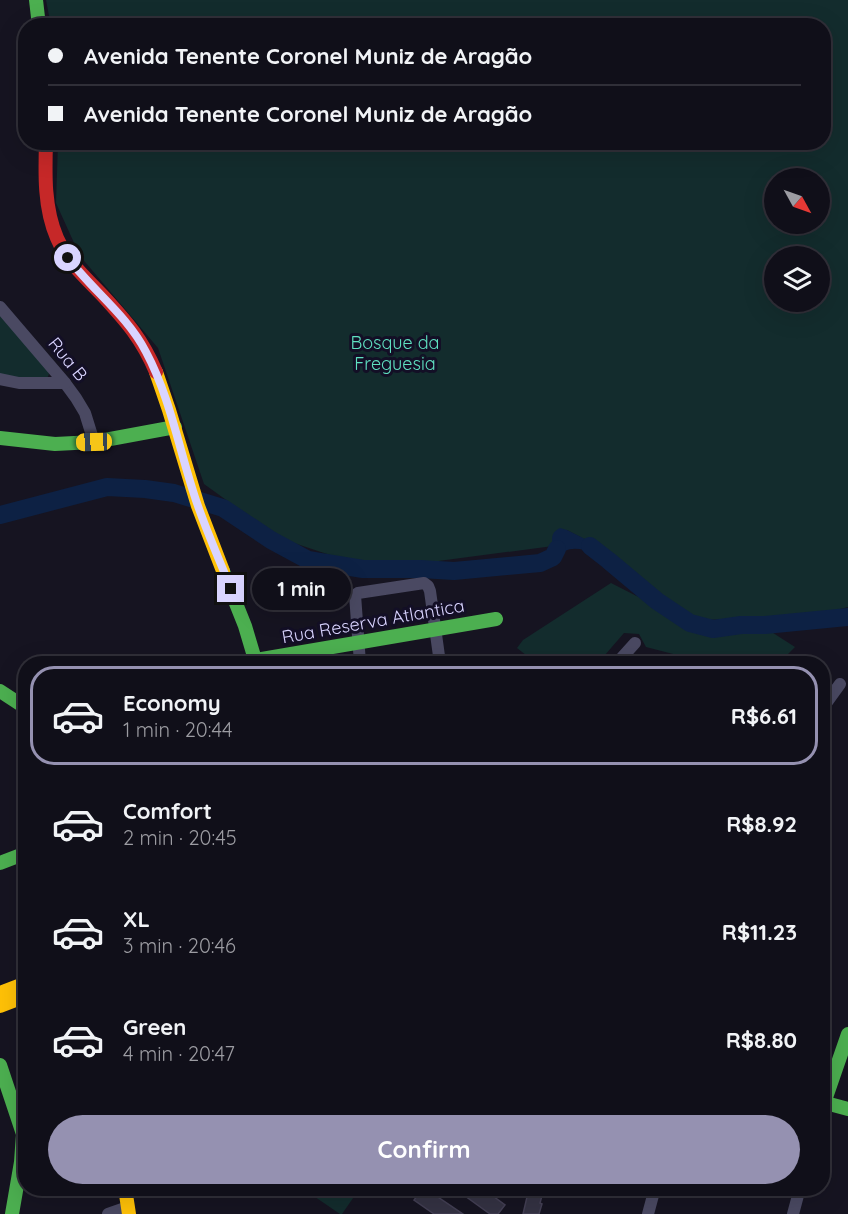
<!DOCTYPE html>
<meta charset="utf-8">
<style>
body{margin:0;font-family:Quicksand,sans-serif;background:#191822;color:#f1f3f6;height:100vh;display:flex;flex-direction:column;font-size:22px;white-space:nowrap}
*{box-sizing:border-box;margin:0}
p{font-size:20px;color:#9c9ca2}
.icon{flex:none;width:33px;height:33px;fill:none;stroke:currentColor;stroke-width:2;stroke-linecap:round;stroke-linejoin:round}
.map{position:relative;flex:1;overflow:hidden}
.panel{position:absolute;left:18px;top:656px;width:812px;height:540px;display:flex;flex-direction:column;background:#100f19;border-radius:24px;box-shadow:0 6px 24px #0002,0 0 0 2px #302f38}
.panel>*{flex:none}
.top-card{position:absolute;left:18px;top:18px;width:813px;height:132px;border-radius:24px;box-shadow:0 6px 24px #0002,0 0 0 2px #302f38;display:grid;align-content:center;height:132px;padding:0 30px;background:#100f19}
.needle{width:39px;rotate:130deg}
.buttons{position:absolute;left:764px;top:168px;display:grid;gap:12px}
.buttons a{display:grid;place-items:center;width:66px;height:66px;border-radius:50%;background:#100f19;box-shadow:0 6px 24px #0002,0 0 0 2px #302f38;font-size:30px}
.end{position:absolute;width:27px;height:27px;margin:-14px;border:8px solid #d9d4ff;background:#111;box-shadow:0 0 0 3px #111}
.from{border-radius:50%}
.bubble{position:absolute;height:42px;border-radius:21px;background:#100f19;box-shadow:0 6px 24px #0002,0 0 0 2px #302f38;font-size:20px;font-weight:800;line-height:42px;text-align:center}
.car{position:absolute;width:18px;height:36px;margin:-18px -9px;border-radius:8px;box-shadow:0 0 4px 2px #0007;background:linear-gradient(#f5c518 24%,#345 0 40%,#f5c518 0 76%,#345 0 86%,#f5c518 0)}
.top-card b{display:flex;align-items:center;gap:21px;height:57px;font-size:22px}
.top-card b+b{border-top:2px solid #302f38}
.top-card i{width:15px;height:15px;background:#f1f3f6}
ul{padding:10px 0 0;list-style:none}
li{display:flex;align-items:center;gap:18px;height:99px;margin:0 12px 9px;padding:0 18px;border:3px solid transparent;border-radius:24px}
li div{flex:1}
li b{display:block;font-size:22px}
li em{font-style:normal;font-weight:800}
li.current{border-color:#9591b1}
li>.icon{width:54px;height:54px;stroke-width:1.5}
.cta{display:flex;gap:12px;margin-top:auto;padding:12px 30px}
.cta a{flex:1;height:69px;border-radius:36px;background:#9591b1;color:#fff;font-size:24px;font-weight:800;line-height:69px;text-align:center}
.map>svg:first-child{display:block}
.green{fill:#132c2d;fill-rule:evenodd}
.water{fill:#0d2144}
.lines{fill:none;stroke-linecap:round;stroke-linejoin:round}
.river{stroke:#0d2144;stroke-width:18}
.building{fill:#343243;stroke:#433f54;stroke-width:1.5}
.street{stroke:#4a4962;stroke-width:12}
.fast{stroke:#4caf50;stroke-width:14}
.slow{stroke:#ffc107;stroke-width:14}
.jam{stroke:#c62828;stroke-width:14}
.route{stroke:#d9d4ff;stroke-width:8}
.labels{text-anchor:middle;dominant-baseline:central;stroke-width:6;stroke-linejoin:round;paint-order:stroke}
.park-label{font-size:18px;fill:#5fe0c0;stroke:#130f26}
.street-label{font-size:18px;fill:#d9d4ff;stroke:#130f26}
</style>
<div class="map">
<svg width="848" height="1214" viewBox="0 0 848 1214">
<rect width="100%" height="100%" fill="#161421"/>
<g class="green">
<path d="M46,0h802v607l-31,8 -112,5 -31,-10 -67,-59 -40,-21 -14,16 -130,17 -75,-2 -69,-23 -75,-54 -46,-136 -78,-92 -24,-53 2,-60 766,-1v-116h-773zM774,178h45v46h-45zM774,256h45v46h-45z"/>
<polygon points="0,314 47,368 49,374 46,381 0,375"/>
<polygon points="611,583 664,610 725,628 770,631 795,647 779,663 708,663 646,647 639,634 624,633 598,663 536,663 517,648 523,640"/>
<polygon points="302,1188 360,1188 342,1214 340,1214"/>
</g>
<path class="water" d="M560,528l7,2 40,20 1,10c-10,-5 -30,-16 -43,-9 -11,6 -10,13 -25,12l11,-8c5,-12 -5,-20 9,-27z"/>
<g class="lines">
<g class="river">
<polyline points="0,515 107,487 145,489 174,493 223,508 271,540 308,560 363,569 421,569 454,571 540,563 553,557 557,549"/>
<polyline points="590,546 608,560 657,601 690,623 713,629 741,625 765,625 848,617"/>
</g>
</g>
<g class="building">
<polygon points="407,1188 445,1188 438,1197 463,1214 434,1214 414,1200 418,1195"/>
<polygon points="454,1188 482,1188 505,1205 498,1214 490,1214"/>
<polygon points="527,1188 544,1188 540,1203 542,1204 539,1214 523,1214 527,1197 525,1196"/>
</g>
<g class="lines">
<g class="street">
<polyline points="0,307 65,383 76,398 85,413 94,442"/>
<polyline points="0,379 19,383 65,383"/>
<polyline points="360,663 355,595 358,593 424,583 428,586 430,591 439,656 438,663"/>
<polyline points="617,663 635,643"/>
<polyline points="822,709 840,684"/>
<polyline points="108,1214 128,1207"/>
<polyline points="648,1214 655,1188"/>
<polyline points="793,1214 800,1188"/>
</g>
<g class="fast">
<polyline points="36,0 39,26"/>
<polyline points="0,438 55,444 94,442 175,427"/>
<polyline points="223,571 245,626 256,663"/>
<polyline points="256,660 496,619"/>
<polyline points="0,691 26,708"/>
<polyline points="0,863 26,853"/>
<polyline points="0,1065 23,1134 21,1162 12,1214"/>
<polyline points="822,1102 848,1109"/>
<polyline points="822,1109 848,1034"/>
</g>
<g class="slow">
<polyline points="156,372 169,410 198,506 223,571"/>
<polyline points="0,993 26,983"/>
<polyline points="0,1006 26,996"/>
<polyline points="125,1188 129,1214"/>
</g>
<path class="jam" d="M46,142c-1,32 -2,66 11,96 10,24 29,40 46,58 24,26 39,43 53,76"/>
</g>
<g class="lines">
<path class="route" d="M68,258c24,32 59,57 78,94 23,43 32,92 47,139 10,33 25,65 38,98"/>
</g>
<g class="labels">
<g class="park-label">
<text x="395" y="342">Bosque da<tspan x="395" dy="21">Freguesia</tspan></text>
</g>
<g class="street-label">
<text transform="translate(68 359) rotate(51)">Rua B</text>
<text transform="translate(373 621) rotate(-10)">Rua Reserva Atlantica</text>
</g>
</g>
</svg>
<div class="buttons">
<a><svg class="needle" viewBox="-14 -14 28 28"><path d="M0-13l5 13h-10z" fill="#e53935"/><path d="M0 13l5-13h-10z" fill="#9c9ca2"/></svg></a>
<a><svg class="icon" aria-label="layers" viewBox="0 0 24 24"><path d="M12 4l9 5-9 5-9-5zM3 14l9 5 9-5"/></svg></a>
</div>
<i class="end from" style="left:68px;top:258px"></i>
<i class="end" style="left:231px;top:589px"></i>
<div class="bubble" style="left:252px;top:568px;width:99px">1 min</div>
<i class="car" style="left:94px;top:442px;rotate:268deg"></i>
<div class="top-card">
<b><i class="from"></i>Avenida Tenente Coronel Muniz de Aragão</b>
<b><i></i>Avenida Tenente Coronel Muniz de Aragão</b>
</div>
<section class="panel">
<ul>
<li class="current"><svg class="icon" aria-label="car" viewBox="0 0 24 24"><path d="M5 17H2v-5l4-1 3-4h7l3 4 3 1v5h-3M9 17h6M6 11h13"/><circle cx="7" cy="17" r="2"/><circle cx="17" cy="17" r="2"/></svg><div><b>Economy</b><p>1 min · 20:44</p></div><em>R$6.61</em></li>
<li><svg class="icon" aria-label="car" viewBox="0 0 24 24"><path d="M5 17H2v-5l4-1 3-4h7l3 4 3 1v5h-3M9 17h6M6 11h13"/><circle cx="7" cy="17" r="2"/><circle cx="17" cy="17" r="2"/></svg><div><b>Comfort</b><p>2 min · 20:45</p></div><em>R$8.92</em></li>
<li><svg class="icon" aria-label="car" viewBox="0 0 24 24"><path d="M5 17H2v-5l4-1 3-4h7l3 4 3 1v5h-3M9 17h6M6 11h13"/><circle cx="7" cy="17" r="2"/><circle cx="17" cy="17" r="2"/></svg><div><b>XL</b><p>3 min · 20:46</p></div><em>R$11.23</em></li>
<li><svg class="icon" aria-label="car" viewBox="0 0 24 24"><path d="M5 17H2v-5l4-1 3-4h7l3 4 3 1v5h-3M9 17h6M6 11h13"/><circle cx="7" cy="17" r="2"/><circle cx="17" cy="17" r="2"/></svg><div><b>Green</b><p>4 min · 20:47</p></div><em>R$8.80</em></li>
</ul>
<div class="cta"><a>Confirm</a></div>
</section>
</div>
